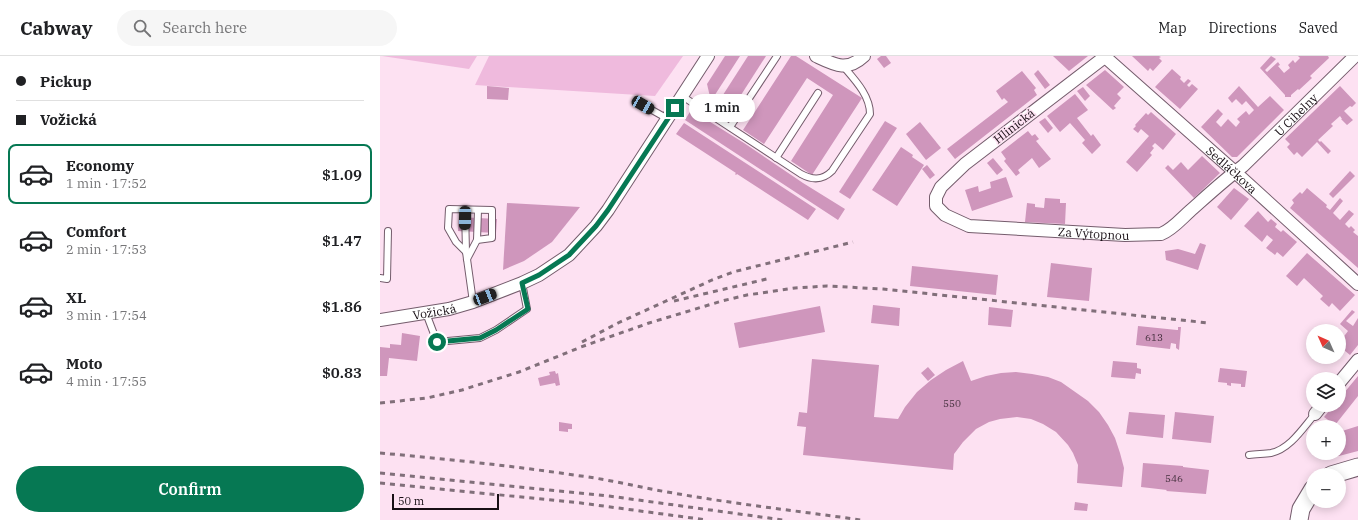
<!DOCTYPE html>
<meta charset="utf-8">
<style>
body{margin:0;font-family:"IBM Plex Serif",serif;background:#f6f6f6;color:#202124;height:100vh;display:flex;flex-direction:column;font-size:15px;white-space:nowrap}
*{box-sizing:border-box;margin:0}
p{font-size:13px;color:#757577}
.icon{flex:none;width:22px;height:22px;fill:none;stroke:currentColor;stroke-width:2;stroke-linecap:round;stroke-linejoin:round}
.map{position:relative;flex:1;overflow:hidden}
.drawer{display:flex;flex-direction:column;background:#fff;width:380px}
.drawer>*{flex:none}
.guide{display:grid;align-content:center;height:88px;padding:0 16px;background:#fff}
.needle{width:26px;rotate:315deg}
.fabs{position:absolute;left:926px;top:268px;display:grid;gap:8px}
.fabs a{display:grid;place-items:center;width:40px;height:40px;border-radius:50%;background:#fff;box-shadow:0 2px 10px #0003;font-size:20px}
.scale{position:absolute;left:12px;bottom:10px;width:107px;box-sizing:border-box;padding-left:4px;border:2px solid #180f15;border-top:0;font-size:11px;line-height:14px;white-space:nowrap;color:#180f15;-webkit-text-stroke:3px #fde1f2;paint-order:stroke}
.end{position:absolute;width:18px;height:18px;margin:-9px;border:5px solid #067853;background:#fff;box-shadow:0 0 0 2px #fff}
.from{border-radius:50%}
.bubble{position:absolute;height:28px;border-radius:14px;background:#fff;box-shadow:0 2px 10px #0003;font-size:13px;font-weight:600;line-height:28px;text-align:center}
.car{position:absolute;width:12px;height:24px;margin:-12px -6px;border-radius:5px;box-shadow:0 0 3px 1px #0007;background:linear-gradient(#222 24%,#8ab4d8 0 40%,#222 0 76%,#8ab4d8 0 86%,#222 0)}
.guide b{display:flex;align-items:center;gap:14px;height:38px;font-size:15px}
.guide b+b{border-top:1px solid #e0e0e0}
.guide i{width:10px;height:10px;background:#202124}
ul{padding:0;list-style:none}
li{display:flex;align-items:center;gap:12px;height:60px;margin:0 8px 6px;padding:0 8px;border:2px solid transparent;border-radius:8px}
li div{flex:1}
li b{display:block;font-size:15px}
li em{font-style:normal;font-weight:600}
li.active{border-color:#067853}
li>.icon{width:36px;height:36px;stroke-width:1.5}
.button{display:flex;gap:8px;margin-top:auto;padding:8px 16px}
.button a{flex:1;height:46px;border-radius:24px;background:#067853;color:#fff;font-size:16px;font-weight:600;line-height:46px;text-align:center}
header{display:flex;align-items:center;gap:24px;box-sizing:border-box;height:56px;padding:0 20px;background:#fff;border-bottom:1px solid #e0e0e0}
header strong{font-size:19px}
nav{display:flex;gap:22px;margin-inline-start:auto;font-size:14px}
.search{width:280px;height:36px;background:#f6f6f6;display:flex;align-items:center;gap:10px;box-sizing:border-box;padding:0 14px;border-radius:22px;color:#757577;font-size:15px}
main{display:flex;flex:1;min-height:0}
.map>svg:first-child{display:block}
.green{fill:#efbadd}
.building{fill:#cf96bc}
.lines{fill:none;stroke-linecap:round;stroke-linejoin:round}
.lane-casing{stroke:#745c6c;stroke-width:8}
.street-casing{stroke:#745c6c;stroke-width:14}
.secondary-casing{stroke:#745c6c;stroke-width:19}
.lane{stroke:#fff;stroke-width:6}
.street{stroke:#fff;stroke-width:12}
.secondary{stroke:#fff;stroke-width:17}
.rail{stroke:#816f7a;stroke-width:3;stroke-dasharray:5 5;stroke-linecap:butt}
.route{stroke:#067853;stroke-width:5}
.labels{text-anchor:middle;dominant-baseline:central;stroke-width:3;stroke-linejoin:round;paint-order:stroke}
.number-label{font-size:10px;fill:#46313f}
.street-label{font-size:12px;fill:#180f15;stroke:#fde1f2}
</style>
<header>
<strong>Cabway</strong>
<div class="search"><svg class="icon" aria-label="search" viewBox="0 0 24 24"><circle cx="10" cy="10" r="6"/><path d="M15 15l6 6"/></svg>Search here</div>
<nav><a>Map</a><a>Directions</a><a>Saved</a></nav>
</header>
<main>
<section class="drawer">
<div class="guide">
<b><i class="from"></i>Pickup</b>
<b><i></i>Vožická</b>
</div>
<ul>
<li class="active"><svg class="icon" aria-label="car" viewBox="0 0 24 24"><path d="M5 17H2v-5l4-1 3-4h7l3 4 3 1v5h-3M9 17h6M6 11h13"/><circle cx="7" cy="17" r="2"/><circle cx="17" cy="17" r="2"/></svg><div><b>Economy</b><p>1 min · 17:52</p></div><em>$1.09</em></li>
<li><svg class="icon" aria-label="car" viewBox="0 0 24 24"><path d="M5 17H2v-5l4-1 3-4h7l3 4 3 1v5h-3M9 17h6M6 11h13"/><circle cx="7" cy="17" r="2"/><circle cx="17" cy="17" r="2"/></svg><div><b>Comfort</b><p>2 min · 17:53</p></div><em>$1.47</em></li>
<li><svg class="icon" aria-label="car" viewBox="0 0 24 24"><path d="M5 17H2v-5l4-1 3-4h7l3 4 3 1v5h-3M9 17h6M6 11h13"/><circle cx="7" cy="17" r="2"/><circle cx="17" cy="17" r="2"/></svg><div><b>XL</b><p>3 min · 17:54</p></div><em>$1.86</em></li>
<li><svg class="icon" aria-label="car" viewBox="0 0 24 24"><path d="M5 17H2v-5l4-1 3-4h7l3 4 3 1v5h-3M9 17h6M6 11h13"/><circle cx="7" cy="17" r="2"/><circle cx="17" cy="17" r="2"/></svg><div><b>Moto</b><p>4 min · 17:55</p></div><em>$0.83</em></li>
</ul>
<div class="button"><a>Confirm</a></div>
</section>
<div class="map">
<svg width="978" height="464" viewBox="0 0 978 464">
<rect width="100%" height="100%" fill="#fde1f2"/>
<g class="green">
<polygon points="2,0 97,0 89,13"/>
<polygon points="109,0 303,0 275,40 95,29"/>
</g>
<g class="building">
<polygon points="345,0 360,0 331,45 327,28"/>
<polygon points="368,0 386,0 345,64 332,56"/>
<polygon points="411,0 416,0 482,42 432,119 411,105 453,39 427,22 384,88 363,74"/>
<polygon points="501,0 506,0 511,7 504,12 497,3"/>
<polygon points="673,0 708,0 689,15"/>
<polygon points="752,0 779,0 781,1 779,2 782,5 773,15 770,12 768,15"/>
<polygon points="891,0 896,3 885,14 887,16 898,6 900,9 898,10 904,17 910,12 908,9 913,4 915,7 920,2 918,0 948,0 949,2 930,20 932,22 919,34 918,33 911,39 911,41 905,41 905,39 880,12"/>
<polygon points="792,13 801,21 800,23 804,27 808,23 811,25 807,29 809,31 812,28 818,33 800,53 775,31"/>
<polygon points="658,14 670,29 665,33 654,18"/>
<polygon points="725,14 744,31 737,38 741,42 734,50 736,52 733,54 706,29"/>
<polygon points="642,15 656,32 654,34 657,39 575,103 567,93 628,46 624,42 622,44 616,35"/>
<polygon points="107,30 129,32 128,44 107,43"/>
<polygon points="859,30 878,51 890,40 904,54 857,101 852,101 821,71 838,53 843,58 836,66 841,71 848,63 856,71 860,66 857,63 866,55 869,59 874,54 866,45 862,49 856,43 852,47 848,42"/>
<polygon points="960,30 976,47 972,51 970,50 964,55 973,64 967,69 961,63 962,63 960,60 951,68 953,70 938,84 940,86 941,85 951,95 948,98 937,86 922,101 917,96 914,99 907,91 910,88 905,83"/>
<polygon points="703,31 710,40 705,45 697,35"/>
<polygon points="695,38 708,54 697,62 711,80 713,78 721,89 712,98 702,87 705,84 690,67 680,76 667,60"/>
<polygon points="311,54 364,87 423,127 465,153 458,164 305,64"/>
<polygon points="771,56 796,78 783,94 775,87 772,90 774,92 770,97 772,99 757,116 746,106 769,80 761,73 758,77 753,73 756,70 755,69 766,57 768,59"/>
<polygon points="665,62 673,72 668,77 659,66"/>
<polygon points="505,65 517,72 470,143 459,136"/>
<polygon points="540,66 561,92 546,104 526,78"/>
<polygon points="304,67 436,153 428,164 357,118 356,119 355,118 356,117 296,78"/>
<polygon points="648,75 652,80 655,78 659,83 656,85 671,103 659,112 652,102 638,114 640,117 636,120 624,105 626,103 621,96"/>
<polygon points="521,91 533,99 532,101 544,109 517,150 492,134"/>
<polygon points="822,100 840,117 814,142 785,112 788,109 793,114 801,106 808,114"/>
<polygon points="613,102 623,114 617,119 607,107"/>
<polygon points="547,109 555,119 550,123 542,113"/>
<polygon points="970,115 975,120 953,142 949,138"/>
<polygon points="626,121 633,141 592,155 585,134 598,130 599,136 611,132 610,126"/>
<polygon points="854,132 869,143 851,164 837,151"/>
<polygon points="927,132 947,149 946,151 950,154 960,142 963,145 953,157 960,164 969,154 974,158 965,168 969,172 971,170 975,174 973,176 978,180 978,212 910,152 914,147 912,144 920,136 922,138"/>
<polygon points="665,142 680,143 680,147 686,147 685,168 645,166 647,147 655,148 655,151 664,152"/>
<polygon points="127,147 200,151 172,186 144,205 123,214"/>
<polygon points="878,155 888,166 891,163 897,168 895,171 901,176 903,174 917,186 903,201 897,196 895,199 886,192 893,184 887,179 882,186 864,170"/>
<polygon points="79,161 117,163 116,177 78,175"/>
<polygon points="820,187 826,189 818,214 786,204 785,195 798,193 815,198"/>
<polygon points="927,197 975,239 960,255 952,247 949,251 940,243 943,240 924,222 917,230 906,220"/>
<polygon points="671,207 712,212 709,245 667,241"/>
<polygon points="532,210 618,219 616,239 530,230"/>
<polygon points="493,249 520,252 519,270 491,267"/>
<polygon points="440,250 445,276 359,292 354,267"/>
<polygon points="609,251 633,254 631,271 608,269"/>
<polygon points="972,254 975,256 966,265 973,270 978,262 978,289 970,299 959,290 959,287 968,275 960,268"/>
<polygon points="758,270 797,274 798,274 798,271 801,271 799,294 796,292 796,288 791,287 790,293 756,289"/>
<polygon points="22,277 40,280 37,305 9,302 7,320 0,320 0,291 10,292 10,288 21,289"/>
<polygon points="432,303 499,309 494,361 518,363 525,351 537,336 551,324 566,314 583,305 591,325 606,320 621,317 636,316 652,318 668,321 681,326 708,345 719,356 728,369 735,382 740,397 744,412 742,431 697,427 698,409 693,397 688,389 676,376 663,368 651,363 637,361 620,363 609,366 596,373 583,386 574,398 573,414 423,399 426,371 417,370 419,356 427,357"/>
<polygon points="733,305 757,307 757,312 761,313 761,318 756,317 755,323 731,321"/>
<polygon points="548,311 555,319 548,325 541,317"/>
<polygon points="840,312 867,315 865,331 861,331 861,328 851,327 851,330 847,329 847,327 838,326"/>
<polygon points="175,315 176,318 178,317 180,329 176,330 175,327 160,330 158,322 170,319 169,316"/>
<polygon points="978,320 978,340 955,369 944,361 954,349 959,349 959,343"/>
<polygon points="749,356 785,359 783,382 746,378"/>
<polygon points="795,356 834,360 831,387 792,383"/>
<polygon points="179,366 192,368 192,373 188,373 188,376 179,375"/>
<polygon points="978,370 978,395 959,400 953,397 959,397 959,376"/>
<polygon points="763,407 803,410 803,411 829,414 826,438 786,435 787,434 761,431"/>
<polygon points="695,446 708,448 707,455 694,454"/>
</g>
<g class="lines">
<g class="lane-casing">
<g id="lane">
<path d="M302,40l119,78c11,6 21,7 31,-3l38,-57c0,-19 -16,-35 -27,-48"/>
<polyline points="263,49 288,63"/>
<polyline points="350,71 397,0"/>
<polyline points="396,102 438,37"/>
<polyline points="85,153 86,196"/>
<polyline points="87,203 97,184 98,154"/>
<polyline points="0,222 7,223 8,175"/>
<polyline points="93,246 86,196 76,186 68,172 69,153 112,154 112,182 97,184"/>
<polyline points="46,257 57,286 100,282 116,274 147,253 142,227"/>
<path d="M869,399c7,-1 15,-1 22,-2 19,-4 32,-25 44,-39"/>
</g>
</g>
<g class="street-casing">
<g id="street">
<path d="M436,0c19,9 31,16 48,0"/>
<path id="s1" d="M724,0l131,116 123,112"/>
<path id="s2" d="M726,0l-141,108 -24,23 -5,10v9l9,9 24,11 156,9 36,-1c11,-4 21,-16 29,-23 18,-16 34,-31 53,-45l112,-110"/>
<path id="s3" d="M0,264l69,-11 24,-7 49,-19 17,-8 30,-20 27,-29 12,-16 100,-154"/>
<polyline points="959,327 978,304"/>
<polyline points="935,358 942,349"/>
</g>
</g>
<g class="secondary-casing">
<g id="secondary">
<polyline points="951,419 978,411"/>
<polyline points="919,464 921,453 933,433"/>
</g>
</g>
<use href="#lane" class="lane"/>
<use href="#street" class="street"/>
<use href="#secondary" class="secondary"/>
<g class="rail">
<polyline points="294,245 391,222"/>
<polyline points="202,286 238,267 332,224 353,216 473,186"/>
<polyline points="0,347 47,342 82,334 139,316 201,291 269,267 342,245 367,239 415,232 447,230 503,233 829,267"/>
<path d="M0,397c67,6 134,13 201,23 31,4 61,12 92,17 62,11 125,18 188,27"/>
<polyline points="0,417 229,440 403,464"/>
<polyline points="0,427 201,447 327,464"/>
</g>
</g>
<g class="lines">
<polyline class="route" points="57,286 100,282 116,274 148,253 142,227 159,219 189,199 216,170 228,154 295,52"/>
</g>
<g class="labels">
<g class="number-label">
<text x="774" y="281">613</text>
<text x="572" y="347">550</text>
<text x="794" y="422">546</text>
</g>
<g class="street-label">
<text stroke="none"><textPath href="#s2" startOffset="643">U Cihelny</textPath></text>
<text transform="translate(634 70) rotate(-38)">Hlinická</text>
<text stroke="none"><textPath href="#s1" startOffset="171">Sedláčkova</textPath></text>
<text stroke="none"><textPath href="#s2" startOffset="395">Za Výtopnou</textPath></text>
<text stroke="none"><textPath href="#s3" startOffset="55">Vožická</textPath></text>
</g>
</g>
</svg>
<div class="fabs">
<a><svg class="needle" viewBox="-14 -14 28 28"><path d="M0-13l5 13h-10z" fill="#e53935"/><path d="M0 13l5-13h-10z" fill="#757577"/></svg></a>
<a><svg class="icon" aria-label="layers" viewBox="0 0 24 24"><path d="M12 4l9 5-9 5-9-5zM3 14l9 5 9-5"/></svg></a>
<a>+</a>
<a>−</a>
</div>
<div class="scale">50 m</div>
<i class="end from" style="left:57px;top:286px"></i>
<i class="end" style="left:295px;top:52px"></i>
<div class="bubble" style="left:309px;top:38px;width:66px">1 min</div>
<i class="car" style="left:263px;top:49px;rotate:120deg"></i>
<i class="car" style="left:85px;top:162px;rotate:181deg"></i>
<i class="car" style="left:105px;top:241px;rotate:69deg"></i>
</div>
</main>
